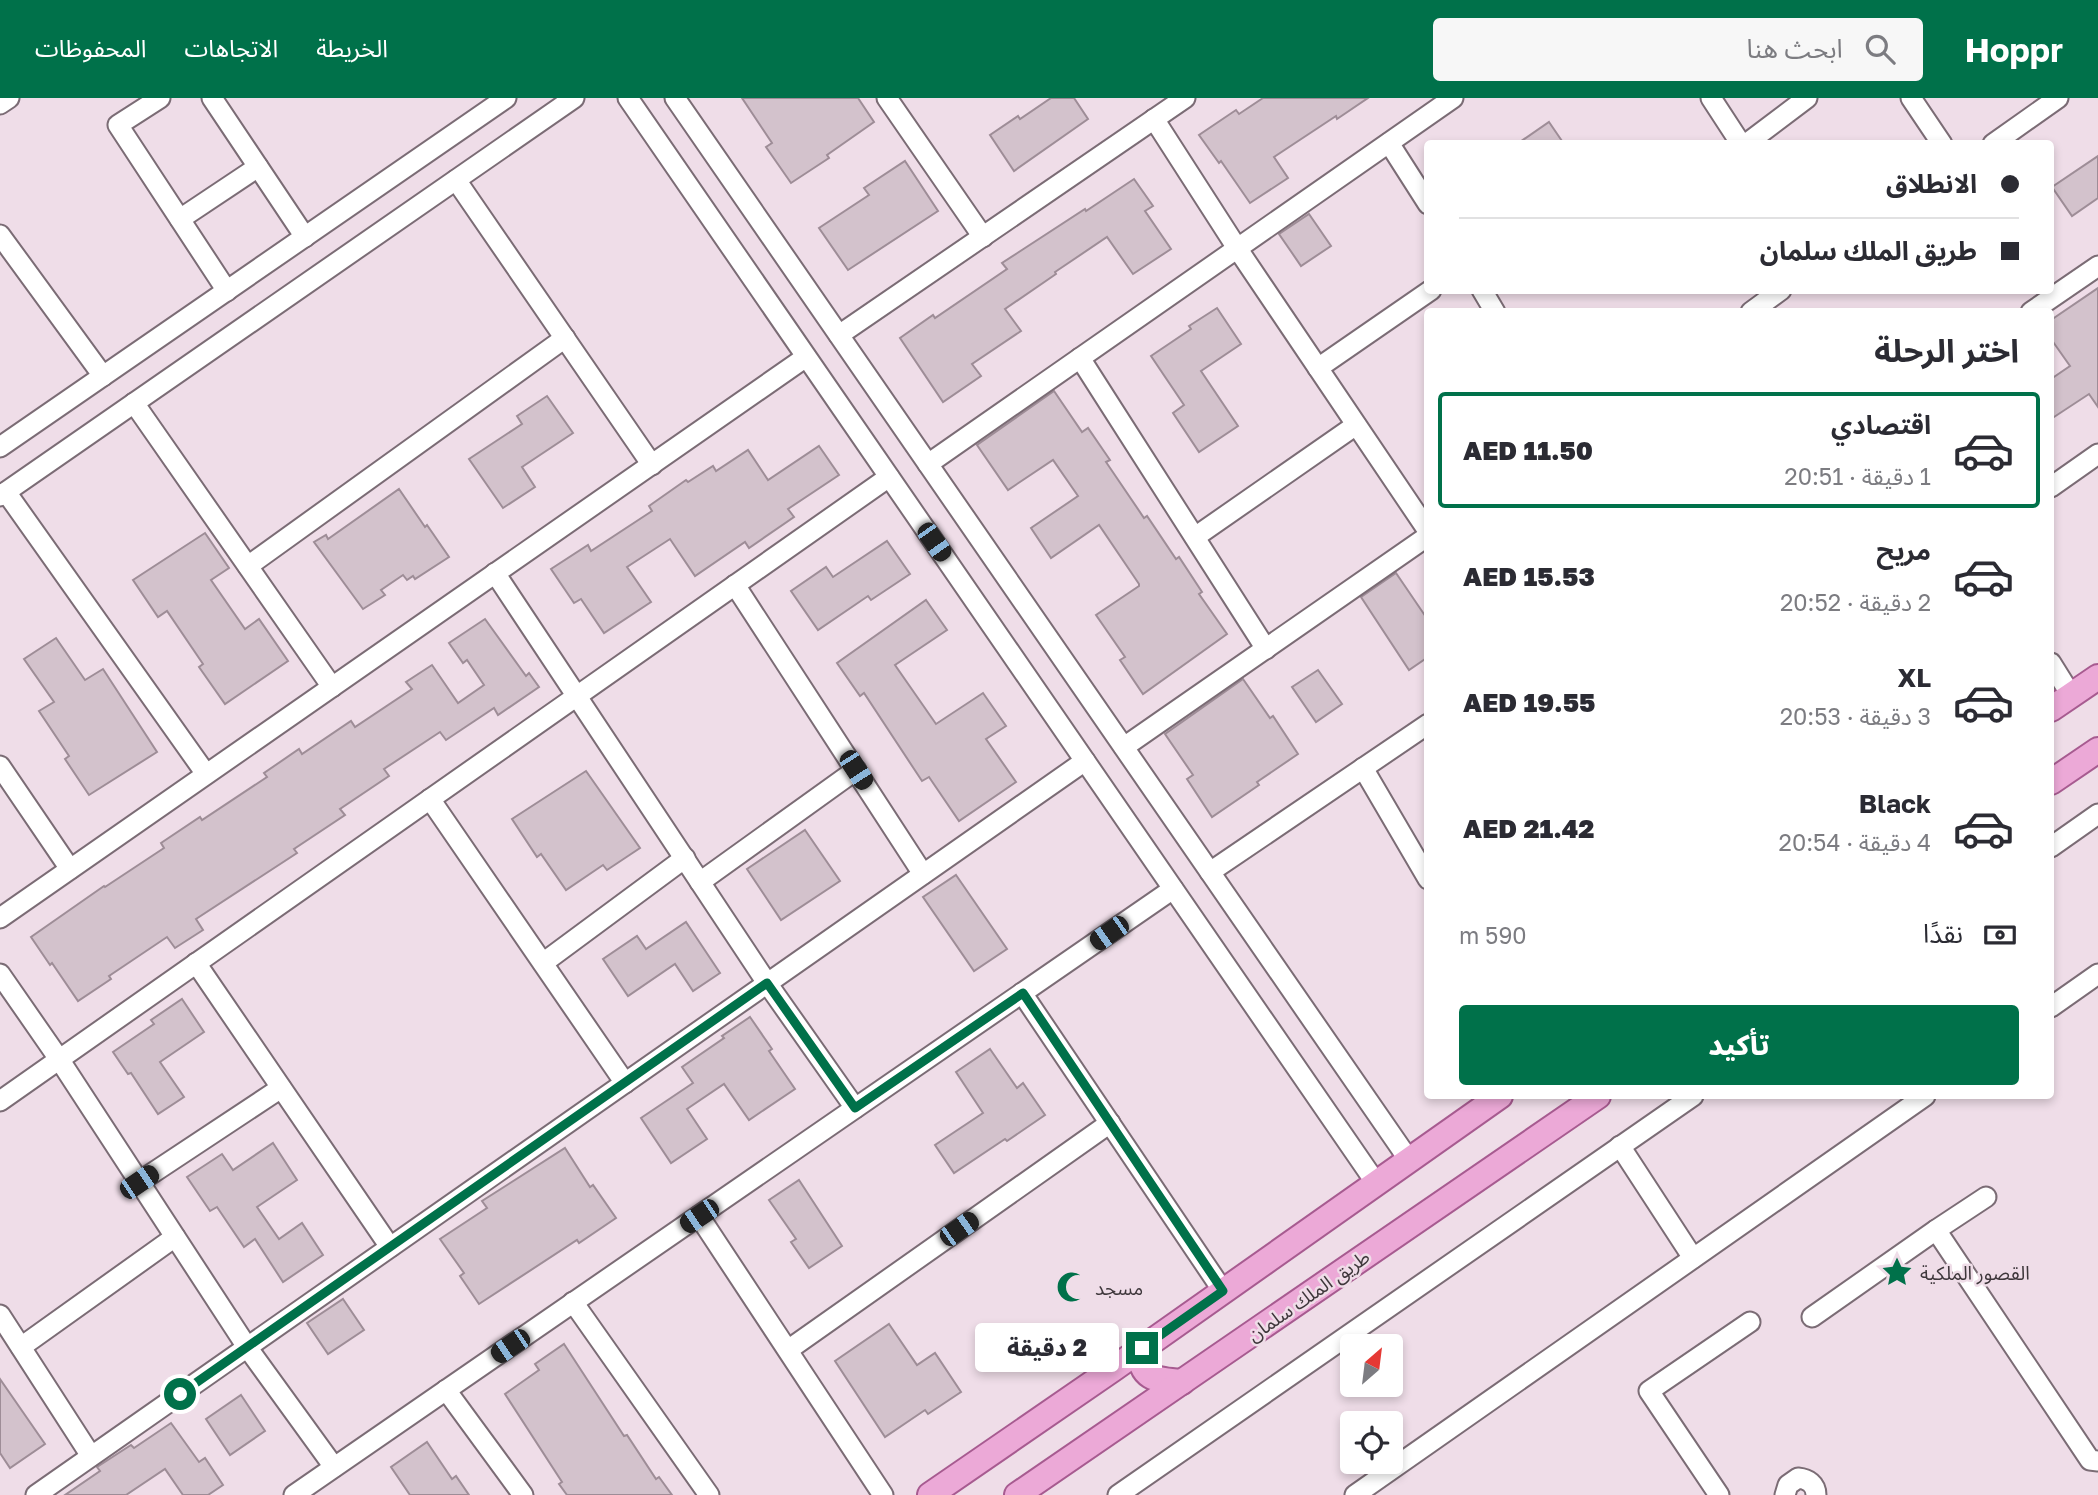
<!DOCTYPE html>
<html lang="ar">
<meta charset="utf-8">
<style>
body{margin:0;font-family:"Golos Text","Noto Sans Arabic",sans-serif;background:#f7f7f7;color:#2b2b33;direction:rtl;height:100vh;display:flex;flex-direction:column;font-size:26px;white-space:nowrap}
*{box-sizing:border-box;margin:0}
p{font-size:23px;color:#7c7c81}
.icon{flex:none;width:38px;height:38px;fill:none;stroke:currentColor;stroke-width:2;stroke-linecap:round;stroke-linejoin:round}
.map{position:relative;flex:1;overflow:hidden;direction:ltr}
.panel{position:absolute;left:1424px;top:210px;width:630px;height:791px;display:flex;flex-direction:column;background:#fff;border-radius:7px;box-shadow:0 4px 10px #0003;direction:rtl}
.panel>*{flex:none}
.hud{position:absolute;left:1424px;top:42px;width:630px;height:154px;border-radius:7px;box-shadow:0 4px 10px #0003;direction:rtl;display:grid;align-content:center;height:154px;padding:0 35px;background:#fff}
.needle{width:46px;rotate:28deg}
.tools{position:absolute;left:1340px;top:1236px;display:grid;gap:14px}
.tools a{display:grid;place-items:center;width:63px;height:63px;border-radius:7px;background:#fff;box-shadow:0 4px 10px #0003;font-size:35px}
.end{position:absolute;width:32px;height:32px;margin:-16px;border:9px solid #00714a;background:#fff;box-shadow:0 0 0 4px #fff}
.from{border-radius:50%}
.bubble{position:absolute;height:49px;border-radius:7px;background:#fff;box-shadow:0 4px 10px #0003;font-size:23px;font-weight:800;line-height:49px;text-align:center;direction:rtl}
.car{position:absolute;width:21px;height:42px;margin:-21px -10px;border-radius:9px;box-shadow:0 0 5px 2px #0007;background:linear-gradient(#222 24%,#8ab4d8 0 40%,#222 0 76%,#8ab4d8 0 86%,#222 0)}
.hud b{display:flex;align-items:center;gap:24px;height:66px;font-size:26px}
.hud b+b{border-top:2px solid #e1e1e2}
.hud i{width:18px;height:18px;background:#2b2b33}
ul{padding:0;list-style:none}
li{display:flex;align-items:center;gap:21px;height:116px;margin:0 14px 10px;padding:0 21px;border:4px solid transparent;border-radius:7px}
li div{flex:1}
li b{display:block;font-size:26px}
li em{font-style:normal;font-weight:800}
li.on{border-color:#00714a}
li>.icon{width:63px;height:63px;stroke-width:1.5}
h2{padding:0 35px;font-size:32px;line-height:84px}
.pay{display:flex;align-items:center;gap:18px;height:77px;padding:0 35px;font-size:26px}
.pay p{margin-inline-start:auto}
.action{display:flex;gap:14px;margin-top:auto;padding:14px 35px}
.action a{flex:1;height:80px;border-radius:7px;background:#00714a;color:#fff;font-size:28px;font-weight:800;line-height:80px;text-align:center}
header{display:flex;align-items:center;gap:42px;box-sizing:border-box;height:98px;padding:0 35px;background:#00714a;color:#fff}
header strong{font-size:33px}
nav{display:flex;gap:38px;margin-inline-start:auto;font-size:24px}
.search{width:490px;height:63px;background:#f7f7f7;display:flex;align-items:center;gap:18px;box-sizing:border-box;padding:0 24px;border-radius:7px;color:#7c7c81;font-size:26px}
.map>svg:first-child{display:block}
.building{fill:#d3c2cc;stroke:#9e8d97;stroke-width:2}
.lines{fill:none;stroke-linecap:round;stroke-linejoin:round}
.minor-casing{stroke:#7b6c75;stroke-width:23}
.major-casing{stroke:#a75b90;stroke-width:28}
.minor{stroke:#fff;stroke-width:19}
.major{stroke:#eca9d7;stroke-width:24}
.route{stroke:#00714a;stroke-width:9}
.labels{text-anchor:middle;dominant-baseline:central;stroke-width:5;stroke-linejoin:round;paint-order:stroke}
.poi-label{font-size:19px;fill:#3e373b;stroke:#efdde8;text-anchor:start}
.street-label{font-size:19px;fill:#3e373b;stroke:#efdde8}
</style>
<header>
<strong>Hoppr</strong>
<div class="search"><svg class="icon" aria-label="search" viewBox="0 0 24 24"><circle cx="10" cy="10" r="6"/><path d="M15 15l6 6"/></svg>ابحث هنا</div>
<nav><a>الخريطة</a><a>الاتجاهات</a><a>المحفوظات</a></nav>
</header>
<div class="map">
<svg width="2098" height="1397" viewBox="0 0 2098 1397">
<rect width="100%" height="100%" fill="#efdde8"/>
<g class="building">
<polygon points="742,0 858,0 874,24 827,57 829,60 791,85 766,49 772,45"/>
<polygon points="1051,0 1074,0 1088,21 1014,73 990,37 1018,18 1020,21"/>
<polygon points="1263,0 1368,0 1337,21 1336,18 1274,59 1288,80 1250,105 1221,63 1219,65 1199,37 1236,12 1239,16"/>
<polygon points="1549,24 1564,46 1517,46"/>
<polygon points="2098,58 2098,100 2072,118 2052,89"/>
<polygon points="905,63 938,113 848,172 819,130 869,97 864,90"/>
<polygon points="1134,81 1153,108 1145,113 1171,151 1133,176 1107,139 1055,174 1056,176 1005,211 1021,233 972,266 981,278 943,304 900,240 933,217 935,220 1007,171 1002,165 1085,111 1086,113"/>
<polygon points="1309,116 1331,148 1301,168 1279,136"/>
<polygon points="2098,190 2098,309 2089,296 2051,321 2051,281 2070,268 2051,241 2051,222"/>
<polygon points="1217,210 1241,246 1201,273 1238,328 1199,354 1173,315 1184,307 1151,258 1191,231 1189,228"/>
<polygon points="1054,293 1082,334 1088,330 1110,362 1106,364 1144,420 1147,418 1176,461 1179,459 1202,494 1199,496 1227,536 1143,596 1120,562 1125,559 1096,517 1139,488 1139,486 1099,427 1051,460 1031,430 1078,398 1053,362 1008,392 977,347"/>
<polygon points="547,298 573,335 522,369 535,389 503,410 469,361 522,326 517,318"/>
<polygon points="819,348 839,377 788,411 794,419 749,450 745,444 695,478 670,441 627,469 651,504 604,535 581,501 574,505 551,471 588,447 591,453 652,413 649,408 686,382 688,384 713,368 716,373 748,352 768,382"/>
<polygon points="399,391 425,429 427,427 449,459 415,481 413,478 407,482 403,477 381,492 385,497 363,511 314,444 326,437 328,441"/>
<polygon points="205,435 229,470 211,482 245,531 259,521 288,563 225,606 199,569 203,566 167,513 158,519 133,482"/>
<polygon points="887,443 910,476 871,502 868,498 818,532 791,493 826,469 833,479"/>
<polygon points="1396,475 1428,522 1428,559 1409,572 1361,499"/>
<polygon points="926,502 947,532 895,567 936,626 983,595 1006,628 986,641 1016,684 959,723 929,679 922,683 864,595 860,598 837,565"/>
<polygon points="485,521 526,578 529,575 539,589 498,617 494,610 446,642 440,634 384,671 389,678 340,711 345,717 294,751 297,755 196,821 203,832 175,850 167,839 109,878 111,881 78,903 52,865 50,867 31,839 104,788 105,789 164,750 161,745 200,719 202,722 267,679 264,675 299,651 302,656 351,623 355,629 412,591 406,584 432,567 458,605 484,587 467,562 463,565 449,545"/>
<polygon points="56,540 85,582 103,571 157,654 89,697 65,661 69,658 39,613 54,604 24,561"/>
<polygon points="1318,572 1342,606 1316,624 1292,589"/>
<polygon points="1243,581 1270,620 1273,618 1298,656 1257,684 1259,687 1212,719 1187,681 1193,677 1165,636"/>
<polygon points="586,673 640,750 607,772 603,767 566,792 541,756 537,759 512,721"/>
<polygon points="805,732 840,783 781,822 747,771"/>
<polygon points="956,777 1007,851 974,873 923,799"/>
<polygon points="686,824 720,875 693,893 675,866 628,898 603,861 637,838 646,851"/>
<polygon points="182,901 204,934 160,964 184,999 158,1016 131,975 128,976 113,954 154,926 151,922"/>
<polygon points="750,919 772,951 769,953 795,991 749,1022 724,986 687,1011 707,1041 671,1065 641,1020 693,985 682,969 724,940 722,938"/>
<polygon points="990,951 1017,990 1023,985 1045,1017 1007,1043 1005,1041 954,1075 935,1047 983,1015 956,974"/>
<polygon points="273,1045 297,1082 257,1109 279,1141 302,1125 323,1157 283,1184 255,1141 244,1149 217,1109 210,1113 187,1079 222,1056 233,1072"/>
<polygon points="565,1050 590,1089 593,1087 616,1120 579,1145 577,1142 479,1206 460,1178 464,1175 440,1141 487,1110 482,1103"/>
<polygon points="799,1082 842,1148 809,1170 791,1144 796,1141 769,1102"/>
<polygon points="343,1201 364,1232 328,1256 307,1225"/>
<polygon points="889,1226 917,1267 935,1255 961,1294 928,1316 925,1312 885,1339 835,1263"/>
<polygon points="564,1246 624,1338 627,1337 656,1381 659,1379 672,1397 567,1397 559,1386 562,1384 505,1296 539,1272 535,1266"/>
<polygon points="0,1281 45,1346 10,1370 0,1355"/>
<polygon points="241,1297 265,1333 230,1357 206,1321"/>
<polygon points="171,1325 199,1364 205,1360 223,1387 208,1397 183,1397 165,1371 126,1397 65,1397 100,1373 97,1369 131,1347 134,1350"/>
<polygon points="427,1344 452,1381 456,1378 469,1397 410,1397 391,1369"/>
</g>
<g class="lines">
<g class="minor-casing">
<g id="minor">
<polyline points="160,0 118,27 227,193"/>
<polyline points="212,0 305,139"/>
<polyline points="628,0 1376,1085"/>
<polyline points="675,0 1409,1062"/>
<polyline points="887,0 983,139"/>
<polyline points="1711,0 1741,46"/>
<polyline points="1911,0 1942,46"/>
<polyline points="0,6 9,0"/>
<polyline points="1154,21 1237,150 1428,433"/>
<polyline points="1389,45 1428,106"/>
<polyline points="1746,46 1807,0"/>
<polyline points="1993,46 2058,0"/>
<polyline points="456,82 652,367"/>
<polyline points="180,121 258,69"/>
<polyline points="0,137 103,278"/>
<polyline points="1482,192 1495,214"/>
<polyline points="1751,214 1781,192"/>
<polyline points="2031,214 2098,168"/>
<polyline points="839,237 1185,0"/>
<polyline points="1080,260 1266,551"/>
<polyline points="1318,270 1431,192"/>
<polyline points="134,305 332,589"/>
<polyline points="0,349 506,0"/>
<polyline points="928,366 1453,0"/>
<polyline points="2051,389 2098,356"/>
<polyline points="6,394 206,676"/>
<polyline points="0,398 574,0"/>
<polyline points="1195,439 1356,327"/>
<polyline points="248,468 565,240"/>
<polyline points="495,475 767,885 855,1010"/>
<polyline points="735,487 923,776"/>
<polyline points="2051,565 2071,597"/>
<polyline points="1124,649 1428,438"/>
<polyline points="0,668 70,771"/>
<polyline points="1363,670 1428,781"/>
<polyline points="430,701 625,985"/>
<polyline points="2051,749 2098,716"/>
<polyline points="1210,774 1428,626"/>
<polyline points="700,784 856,672"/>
<polyline points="0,820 806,259"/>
<polyline points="196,865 390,1149"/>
<polyline points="543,865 685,760"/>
<polyline points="0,876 59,961 247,1249 334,1369"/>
<polyline points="1022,895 1223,1193"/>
<polyline points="2051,909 2098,876"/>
<polyline points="0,1003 889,379"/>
<polyline points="1620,1048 1693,1160"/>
<polyline points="139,1084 281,990"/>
<polyline points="699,1118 883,1397"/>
<polyline points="1936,1132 1986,1099"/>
<polyline points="573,1204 709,1397"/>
<polyline points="0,1217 91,1358"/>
<polyline points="1812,1219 1936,1132 2090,1362 2098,1363"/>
<polyline points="21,1249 175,1139"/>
<polyline points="788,1252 1110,1025"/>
<polyline points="446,1292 523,1397"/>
<polyline points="36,1397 1085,663"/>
<polyline points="294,1397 1173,791"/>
<polyline points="1118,1397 1693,998"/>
<polyline points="1355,1397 1925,998"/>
<polyline points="1719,1397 1649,1293 1750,1224"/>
<path d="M1785,1397l3,-10 10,-7c10,1 18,6 18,17"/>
</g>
</g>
<g class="major-casing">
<g id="major">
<polyline points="2051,611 2098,579"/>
<polyline points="2051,684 2098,652"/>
<path d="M1141,1250c-3,31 15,32 41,34"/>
<polyline points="930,1397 1113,1271 1500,998"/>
<polyline points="1017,1397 1598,998"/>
</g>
</g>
<use href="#minor" class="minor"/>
<use href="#major" class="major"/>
</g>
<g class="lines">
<polyline class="route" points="180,1296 767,885 855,1010 1023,895 1223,1193 1142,1250"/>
</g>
<defs>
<g id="sight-bare" transform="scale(2.415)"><path d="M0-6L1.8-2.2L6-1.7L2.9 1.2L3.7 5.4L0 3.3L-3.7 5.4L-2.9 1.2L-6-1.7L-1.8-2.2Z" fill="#00714a" stroke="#efdde8" stroke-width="2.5" paint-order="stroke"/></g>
<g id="mosque-bare" transform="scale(2.415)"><path d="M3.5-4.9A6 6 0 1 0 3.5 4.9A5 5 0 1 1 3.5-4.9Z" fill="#00714a" stroke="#efdde8" stroke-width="2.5" paint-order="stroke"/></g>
</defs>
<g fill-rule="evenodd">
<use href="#sight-bare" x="1897" y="1174"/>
<use href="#mosque-bare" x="1072" y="1189"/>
</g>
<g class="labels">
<g class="poi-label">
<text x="1920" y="1174">القصور الملكية</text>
<text x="1095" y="1189">مسجد</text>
</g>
<g class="street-label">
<text transform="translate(1308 1197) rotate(-35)">طريق الملك سلمان</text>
</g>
</g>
</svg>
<div class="tools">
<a><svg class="needle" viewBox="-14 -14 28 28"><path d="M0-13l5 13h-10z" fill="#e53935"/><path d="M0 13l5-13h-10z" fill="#7c7c81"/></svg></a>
<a><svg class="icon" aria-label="locate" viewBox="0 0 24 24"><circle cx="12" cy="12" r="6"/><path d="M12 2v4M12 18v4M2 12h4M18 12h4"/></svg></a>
</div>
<i class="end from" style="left:180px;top:1296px"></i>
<i class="end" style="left:1142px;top:1250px"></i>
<div class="bubble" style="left:975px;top:1225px;width:144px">2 دقيقة</div>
<i class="car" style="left:934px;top:444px;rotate:145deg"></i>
<i class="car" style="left:856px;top:672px;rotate:147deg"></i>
<i class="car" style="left:1109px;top:835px;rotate:235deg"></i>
<i class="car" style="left:139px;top:1084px;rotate:56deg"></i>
<i class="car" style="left:699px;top:1118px;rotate:236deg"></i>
<i class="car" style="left:959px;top:1131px;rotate:55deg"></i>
<i class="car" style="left:510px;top:1248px;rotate:236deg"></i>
<div class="hud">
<b><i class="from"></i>الانطلاق</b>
<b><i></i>طريق الملك سلمان</b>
</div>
<section class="panel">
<h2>اختر الرحلة</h2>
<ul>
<li class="on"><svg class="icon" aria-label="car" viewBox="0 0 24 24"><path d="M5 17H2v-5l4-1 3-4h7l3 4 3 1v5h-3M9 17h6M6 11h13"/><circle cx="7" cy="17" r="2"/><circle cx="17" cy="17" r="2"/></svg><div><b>اقتصادي</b><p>1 دقيقة · 20:51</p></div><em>AED 11.50</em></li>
<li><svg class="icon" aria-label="car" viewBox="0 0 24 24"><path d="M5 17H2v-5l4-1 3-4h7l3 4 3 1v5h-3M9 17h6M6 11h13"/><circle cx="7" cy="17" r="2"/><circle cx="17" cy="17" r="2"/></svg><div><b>مريح</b><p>2 دقيقة · 20:52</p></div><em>AED 15.53</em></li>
<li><svg class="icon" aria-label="car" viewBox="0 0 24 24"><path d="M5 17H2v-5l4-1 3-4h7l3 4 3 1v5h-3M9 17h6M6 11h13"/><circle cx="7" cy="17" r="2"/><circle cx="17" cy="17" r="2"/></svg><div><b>XL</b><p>3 دقيقة · 20:53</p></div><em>AED 19.55</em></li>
<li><svg class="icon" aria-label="car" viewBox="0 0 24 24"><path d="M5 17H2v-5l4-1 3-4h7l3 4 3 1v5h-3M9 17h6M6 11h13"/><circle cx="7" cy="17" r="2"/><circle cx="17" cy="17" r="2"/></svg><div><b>Black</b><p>4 دقيقة · 20:54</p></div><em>AED 21.42</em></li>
</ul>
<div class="pay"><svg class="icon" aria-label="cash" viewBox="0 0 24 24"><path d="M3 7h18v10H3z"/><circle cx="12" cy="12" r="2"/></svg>نقدًا<p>590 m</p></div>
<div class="action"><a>تأكيد</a></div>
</section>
</div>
